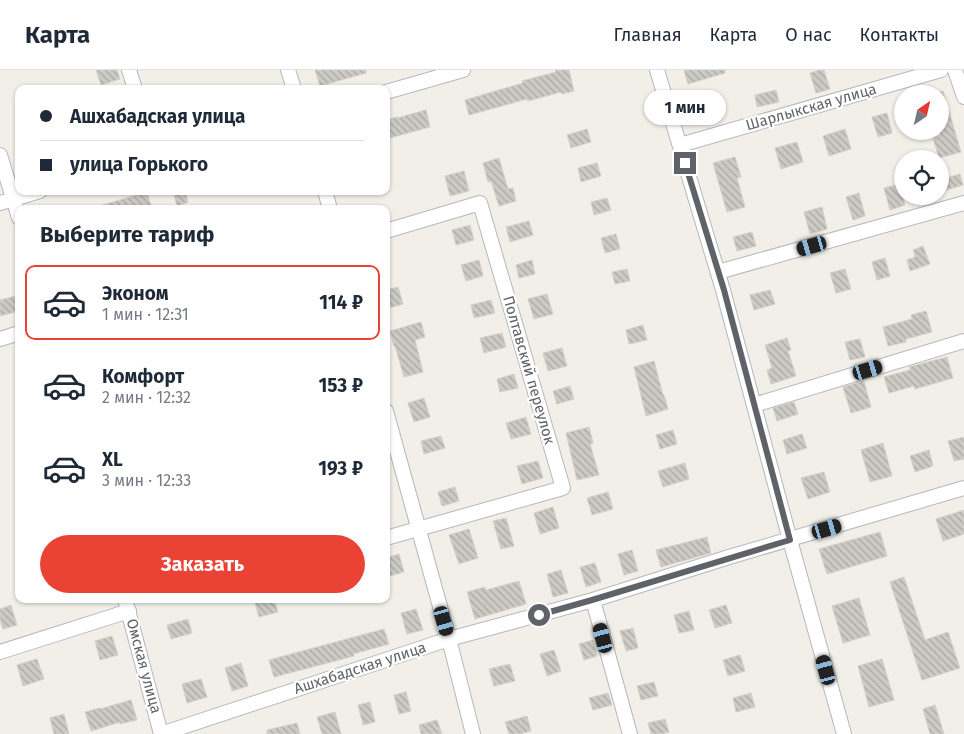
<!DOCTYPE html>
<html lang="ru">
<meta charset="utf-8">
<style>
body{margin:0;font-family:"Fira Sans",sans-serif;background:#f2f2f3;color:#1f2937;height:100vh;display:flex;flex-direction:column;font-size:19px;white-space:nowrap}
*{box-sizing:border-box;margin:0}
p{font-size:16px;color:#747a83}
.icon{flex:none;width:28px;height:28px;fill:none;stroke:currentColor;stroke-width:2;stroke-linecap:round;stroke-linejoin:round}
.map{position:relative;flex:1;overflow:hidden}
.sheet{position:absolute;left:15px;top:135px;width:375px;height:398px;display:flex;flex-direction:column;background:#fff;border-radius:10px;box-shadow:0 1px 4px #0004}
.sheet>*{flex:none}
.hud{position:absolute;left:15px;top:15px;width:375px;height:110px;border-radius:10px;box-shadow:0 1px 4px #0004;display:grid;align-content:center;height:110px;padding:0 25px;background:#fff}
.needle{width:32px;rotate:34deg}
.buttons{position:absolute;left:894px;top:15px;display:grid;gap:10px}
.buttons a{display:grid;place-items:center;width:55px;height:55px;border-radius:50%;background:#fff;box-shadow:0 1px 4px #0004;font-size:25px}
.end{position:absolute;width:22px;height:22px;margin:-11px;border:6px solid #5f6368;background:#fff;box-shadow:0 0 0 2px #fff}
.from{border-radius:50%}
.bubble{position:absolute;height:35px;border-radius:18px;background:#fff;box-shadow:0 1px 4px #0004;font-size:16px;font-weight:700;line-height:35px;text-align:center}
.car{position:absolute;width:15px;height:30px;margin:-15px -8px;border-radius:6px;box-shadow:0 0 4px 1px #0007;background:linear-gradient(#222 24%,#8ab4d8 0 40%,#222 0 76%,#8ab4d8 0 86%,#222 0)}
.hud b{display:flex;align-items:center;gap:18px;height:48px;font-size:19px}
.hud b+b{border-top:1px solid #e0e1e3}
.hud i{width:12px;height:12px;background:#1f2937}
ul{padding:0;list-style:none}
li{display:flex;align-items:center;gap:15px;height:75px;margin:0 10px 8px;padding:0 15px;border:2px solid transparent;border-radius:10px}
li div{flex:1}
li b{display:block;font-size:19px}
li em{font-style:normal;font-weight:700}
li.current{border-color:#ea4335}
li>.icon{width:45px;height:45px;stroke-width:1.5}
h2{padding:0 25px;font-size:22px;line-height:60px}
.primary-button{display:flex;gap:10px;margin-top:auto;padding:10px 25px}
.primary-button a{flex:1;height:58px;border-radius:30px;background:#ea4335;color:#fff;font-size:20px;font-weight:700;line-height:58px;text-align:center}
header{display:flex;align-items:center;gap:30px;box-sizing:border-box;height:70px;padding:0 25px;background:#fff;border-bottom:1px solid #e0e1e3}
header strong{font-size:24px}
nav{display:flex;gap:28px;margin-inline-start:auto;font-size:18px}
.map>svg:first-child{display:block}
.building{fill:url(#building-back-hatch);stroke:#d6d1c6}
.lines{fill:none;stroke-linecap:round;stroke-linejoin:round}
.minor-casing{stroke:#b5b8bc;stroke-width:16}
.minor{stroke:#fff;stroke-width:14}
.route{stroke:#5f6368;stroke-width:6}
.labels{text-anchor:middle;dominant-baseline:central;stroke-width:4.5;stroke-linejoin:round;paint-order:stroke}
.street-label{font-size:15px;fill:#5f6368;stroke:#fff}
</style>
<header>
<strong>Карта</strong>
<nav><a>Главная</a><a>Карта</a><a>О нас</a><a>Контакты</a></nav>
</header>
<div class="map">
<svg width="964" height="664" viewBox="0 0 964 664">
<defs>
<pattern id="building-back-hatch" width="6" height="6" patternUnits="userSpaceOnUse" patternTransform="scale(1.25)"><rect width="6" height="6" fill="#cccac5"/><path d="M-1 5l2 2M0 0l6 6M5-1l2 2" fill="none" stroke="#a9a8a4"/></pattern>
</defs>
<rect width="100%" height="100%" fill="#f1efe8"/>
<g class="building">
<polygon points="96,0 117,0 120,9 101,15"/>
<polygon points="315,0 366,0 366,3 320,16"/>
<polygon points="555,0 569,0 574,21 562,24 561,22 528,31 527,29 469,45 465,30 523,13 522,11 556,2"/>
<polygon points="684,0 725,0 725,3 688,14"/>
<polygon points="820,0 824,0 830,19 816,23 810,3"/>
<polygon points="776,20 779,32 757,37 755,25"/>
<polygon points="943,21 961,82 939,88 933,68 940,66 940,22"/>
<polygon points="711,37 715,50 698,55 694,42"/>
<polygon points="426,40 430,57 386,69 386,50 397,47 397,48"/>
<polygon points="887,43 892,63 878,67 872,47"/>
<polygon points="587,59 591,72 571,78 567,65"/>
<polygon points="845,59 851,79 829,86 823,66"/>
<polygon points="797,72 803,92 781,99 775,78"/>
<polygon points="735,87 741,107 737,108 745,137 727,142 713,93"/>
<polygon points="499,88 508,119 513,118 516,131 499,136 491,111 488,112 483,93"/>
<polygon points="597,93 601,106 581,112 578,98"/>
<polygon points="464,101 469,121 450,126 445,106"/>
<polygon points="960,104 963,115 943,121 940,110"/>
<polygon points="899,114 905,135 890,140 884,118"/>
<polygon points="173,121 185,121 188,132 177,136"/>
<polygon points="147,122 152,139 100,139 99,136"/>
<polygon points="859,123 865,146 853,150 846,127"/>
<polygon points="607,128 611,140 594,145 591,132"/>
<polygon points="822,137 827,159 810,164 804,142"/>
<polygon points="529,151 533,165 510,172 506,157"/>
<polygon points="470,155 474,170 456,175 452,160"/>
<polygon points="752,162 756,176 737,181 733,167"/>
<polygon points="616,164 620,179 605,183 601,168"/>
<polygon points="923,176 930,194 910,201 907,190 915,187 913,180"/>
<polygon points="885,188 890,206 877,210 872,192"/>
<polygon points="479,190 483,206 466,211 461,195"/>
<polygon points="532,190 535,204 519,208 516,195"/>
<polygon points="627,199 630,211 615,214 612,202"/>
<polygon points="845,199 851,219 836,223 830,203"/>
<polygon points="398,217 403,234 386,239 386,220"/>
<polygon points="770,220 775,234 754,240 750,225"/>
<polygon points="547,224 553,244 534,249 528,229"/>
<polygon points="16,226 19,241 0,246 0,230"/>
<polygon points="491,230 495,243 474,248 471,235"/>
<polygon points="926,241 932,262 906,269 906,272 888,276 883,257 912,249 911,245"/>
<polygon points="421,252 425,267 415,270 423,302 404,307 395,276 394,276 390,261"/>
<polygon points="643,255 647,270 629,274 626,260"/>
<polygon points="502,263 506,277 484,283 480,268"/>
<polygon points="787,268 791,280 788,281 796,306 771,314 767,300 772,298 765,275"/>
<polygon points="860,269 865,287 850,290 845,272"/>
<polygon points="562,278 567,296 548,301 543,283"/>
<polygon points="947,287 953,308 915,319 914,316 889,323 884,307 910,300 909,297"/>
<polygon points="654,291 663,325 664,325 668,339 646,346 634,297"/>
<polygon points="514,304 518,318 500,322 497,309"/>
<polygon points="864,311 871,337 851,343 843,317"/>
<polygon points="570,316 574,329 557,334 553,321"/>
<polygon points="424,328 430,347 414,352 408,333"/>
<polygon points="794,332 798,344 777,351 773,338"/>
<polygon points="526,347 531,364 511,369 506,353"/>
<polygon points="589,357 593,373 590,374 599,405 577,410 566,363"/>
<polygon points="673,360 677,374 660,379 656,365"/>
<polygon points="802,364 807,378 787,384 783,370"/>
<polygon points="441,366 445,378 424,384 421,371"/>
<polygon points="964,367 964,389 954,391 948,371"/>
<polygon points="883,373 892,406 870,412 861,380"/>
<polygon points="929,380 933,396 915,402 910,386"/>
<polygon points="538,391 543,408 522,414 517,396"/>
<polygon points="685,393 689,409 663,417 658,401"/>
<polygon points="824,402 830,422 808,429 801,408"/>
<polygon points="455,417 459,431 442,436 438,422"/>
<polygon points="608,422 613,439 592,445 587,428"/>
<polygon points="553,437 559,458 540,464 534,443"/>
<polygon points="964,440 964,464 943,471 936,449"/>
<polygon points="506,448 514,476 501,479 493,451"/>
<polygon points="469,459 478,488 459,494 449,465"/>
<polygon points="880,462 887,486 827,504 819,479"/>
<polygon points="707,467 711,483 661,497 656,480"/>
<polygon points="632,480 638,501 624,505 618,484"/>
<polygon points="399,484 404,502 386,507 386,488"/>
<polygon points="595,493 601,512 586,517 580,497"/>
<polygon points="561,500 568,523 553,527 547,504"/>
<polygon points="904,507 925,570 948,562 960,598 922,610 890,512"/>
<polygon points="519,511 526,534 475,549 467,522 485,517 486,520"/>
<polygon points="859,528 870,565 843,573 832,536"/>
<polygon points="254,529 274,529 278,542 259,547"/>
<polygon points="11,535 17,555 3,559 0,550 0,539"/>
<polygon points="726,535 732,553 715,558 709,540"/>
<polygon points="416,539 423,560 407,564 401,543"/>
<polygon points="689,541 694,560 679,563 674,545"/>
<polygon points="188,549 192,563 171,569 167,555"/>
<polygon points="633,558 638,578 626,581 620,561"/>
<polygon points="384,559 389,574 353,584 354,586 274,607 269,590"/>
<polygon points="112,566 118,585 100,590 95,571"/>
<polygon points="593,570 597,586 584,590 579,574"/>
<polygon points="554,580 561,601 547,606 540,584"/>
<polygon points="740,585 745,601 728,606 723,590"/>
<polygon points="37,589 44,609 23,616 17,595"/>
<polygon points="882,589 894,630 869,637 858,596"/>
<polygon points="241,593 248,616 232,621 225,598"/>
<polygon points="510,594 515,611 494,616 489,599"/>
<polygon points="201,609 207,627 187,633 182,614"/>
<polygon points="654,612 658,626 641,630 637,616"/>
<polygon points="406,622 411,641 399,644 394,625"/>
<polygon points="608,623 612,635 593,640 589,628"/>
<polygon points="751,623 755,637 736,642 733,628"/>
<polygon points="131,630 137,650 120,654 120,652 91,661 85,642 100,638 100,639"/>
<polygon points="370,632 375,652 363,655 358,635"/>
<polygon points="935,635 944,664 930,664 923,639"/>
<polygon points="335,642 341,664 322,664 317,647"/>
<polygon points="64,644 69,664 54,664 50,648"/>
<polygon points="527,646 531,661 519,664 509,664 505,652"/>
<polygon points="665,649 669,662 662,664 651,664 648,653"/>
<polygon points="437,650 442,664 421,664 419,655"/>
<polygon points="297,653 300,664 267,664 267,660"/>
</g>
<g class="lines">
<g class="minor-casing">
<g id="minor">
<polyline points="129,0 135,19"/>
<polyline points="288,0 294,19"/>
<polyline points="657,0 723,220 790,470 844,664"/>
<polyline points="955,0 964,27"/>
<polyline points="386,22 463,0"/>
<polyline points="680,75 941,0"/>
<polyline points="0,85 19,148"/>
<polyline points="325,121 330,139"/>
<polyline points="0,133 40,121"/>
<polyline points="386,161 480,133 563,418 386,468"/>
<polyline points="718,202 964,133"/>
<polyline points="0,269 19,263"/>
<polyline points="754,335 964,271"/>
<polyline points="386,341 449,569 473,664"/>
<polyline points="125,529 161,664"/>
<polyline points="593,530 630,664"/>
<polyline points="0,582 129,541"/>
<polyline points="161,664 449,569 593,530 729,487 964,418"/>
</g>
</g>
<use href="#minor" class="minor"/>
</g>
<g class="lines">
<polyline class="route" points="539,545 592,530 790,470 724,220 685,93"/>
</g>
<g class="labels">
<g class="street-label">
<text transform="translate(811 37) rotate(-16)">Шарлыкская улица</text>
<text transform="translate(529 300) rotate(74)">Полтавский переулок</text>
<text transform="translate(144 596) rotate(75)">Омская улица</text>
<text transform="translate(360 598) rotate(-18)">Ашхабадская улица</text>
</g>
</g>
</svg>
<div class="buttons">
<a><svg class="needle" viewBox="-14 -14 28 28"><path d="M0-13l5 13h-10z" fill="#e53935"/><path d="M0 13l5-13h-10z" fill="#747a83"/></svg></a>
<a><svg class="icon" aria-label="locate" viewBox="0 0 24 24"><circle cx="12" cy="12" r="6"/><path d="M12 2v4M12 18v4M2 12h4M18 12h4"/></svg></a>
</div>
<i class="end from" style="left:539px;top:545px"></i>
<i class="end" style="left:685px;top:93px"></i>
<div class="bubble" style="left:644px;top:20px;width:82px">1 мин</div>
<i class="car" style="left:812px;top:176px;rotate:254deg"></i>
<i class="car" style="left:868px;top:300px;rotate:73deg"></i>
<i class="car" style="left:827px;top:459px;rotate:74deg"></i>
<i class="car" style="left:444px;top:551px;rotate:164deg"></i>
<i class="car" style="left:603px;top:568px;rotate:345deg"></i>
<i class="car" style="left:826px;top:600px;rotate:345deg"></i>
<div class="hud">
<b><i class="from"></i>Ашхабадская улица</b>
<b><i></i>улица Горького</b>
</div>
<section class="sheet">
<h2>Выберите тариф</h2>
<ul>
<li class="current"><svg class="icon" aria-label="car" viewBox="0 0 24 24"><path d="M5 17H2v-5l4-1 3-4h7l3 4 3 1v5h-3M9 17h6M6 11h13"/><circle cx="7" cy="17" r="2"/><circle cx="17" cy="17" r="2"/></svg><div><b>Эконом</b><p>1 мин · 12:31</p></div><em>114 ₽</em></li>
<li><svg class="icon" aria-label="car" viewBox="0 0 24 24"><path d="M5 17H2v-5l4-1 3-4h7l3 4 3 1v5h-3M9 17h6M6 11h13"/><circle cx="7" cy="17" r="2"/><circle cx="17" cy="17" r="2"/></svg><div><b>Комфорт</b><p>2 мин · 12:32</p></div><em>153 ₽</em></li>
<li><svg class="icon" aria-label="car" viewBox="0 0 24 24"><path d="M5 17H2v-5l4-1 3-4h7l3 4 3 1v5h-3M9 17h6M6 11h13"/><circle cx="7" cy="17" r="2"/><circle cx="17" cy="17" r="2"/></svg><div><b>XL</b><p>3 мин · 12:33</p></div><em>193 ₽</em></li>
</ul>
<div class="primary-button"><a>Заказать</a></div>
</section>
</div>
